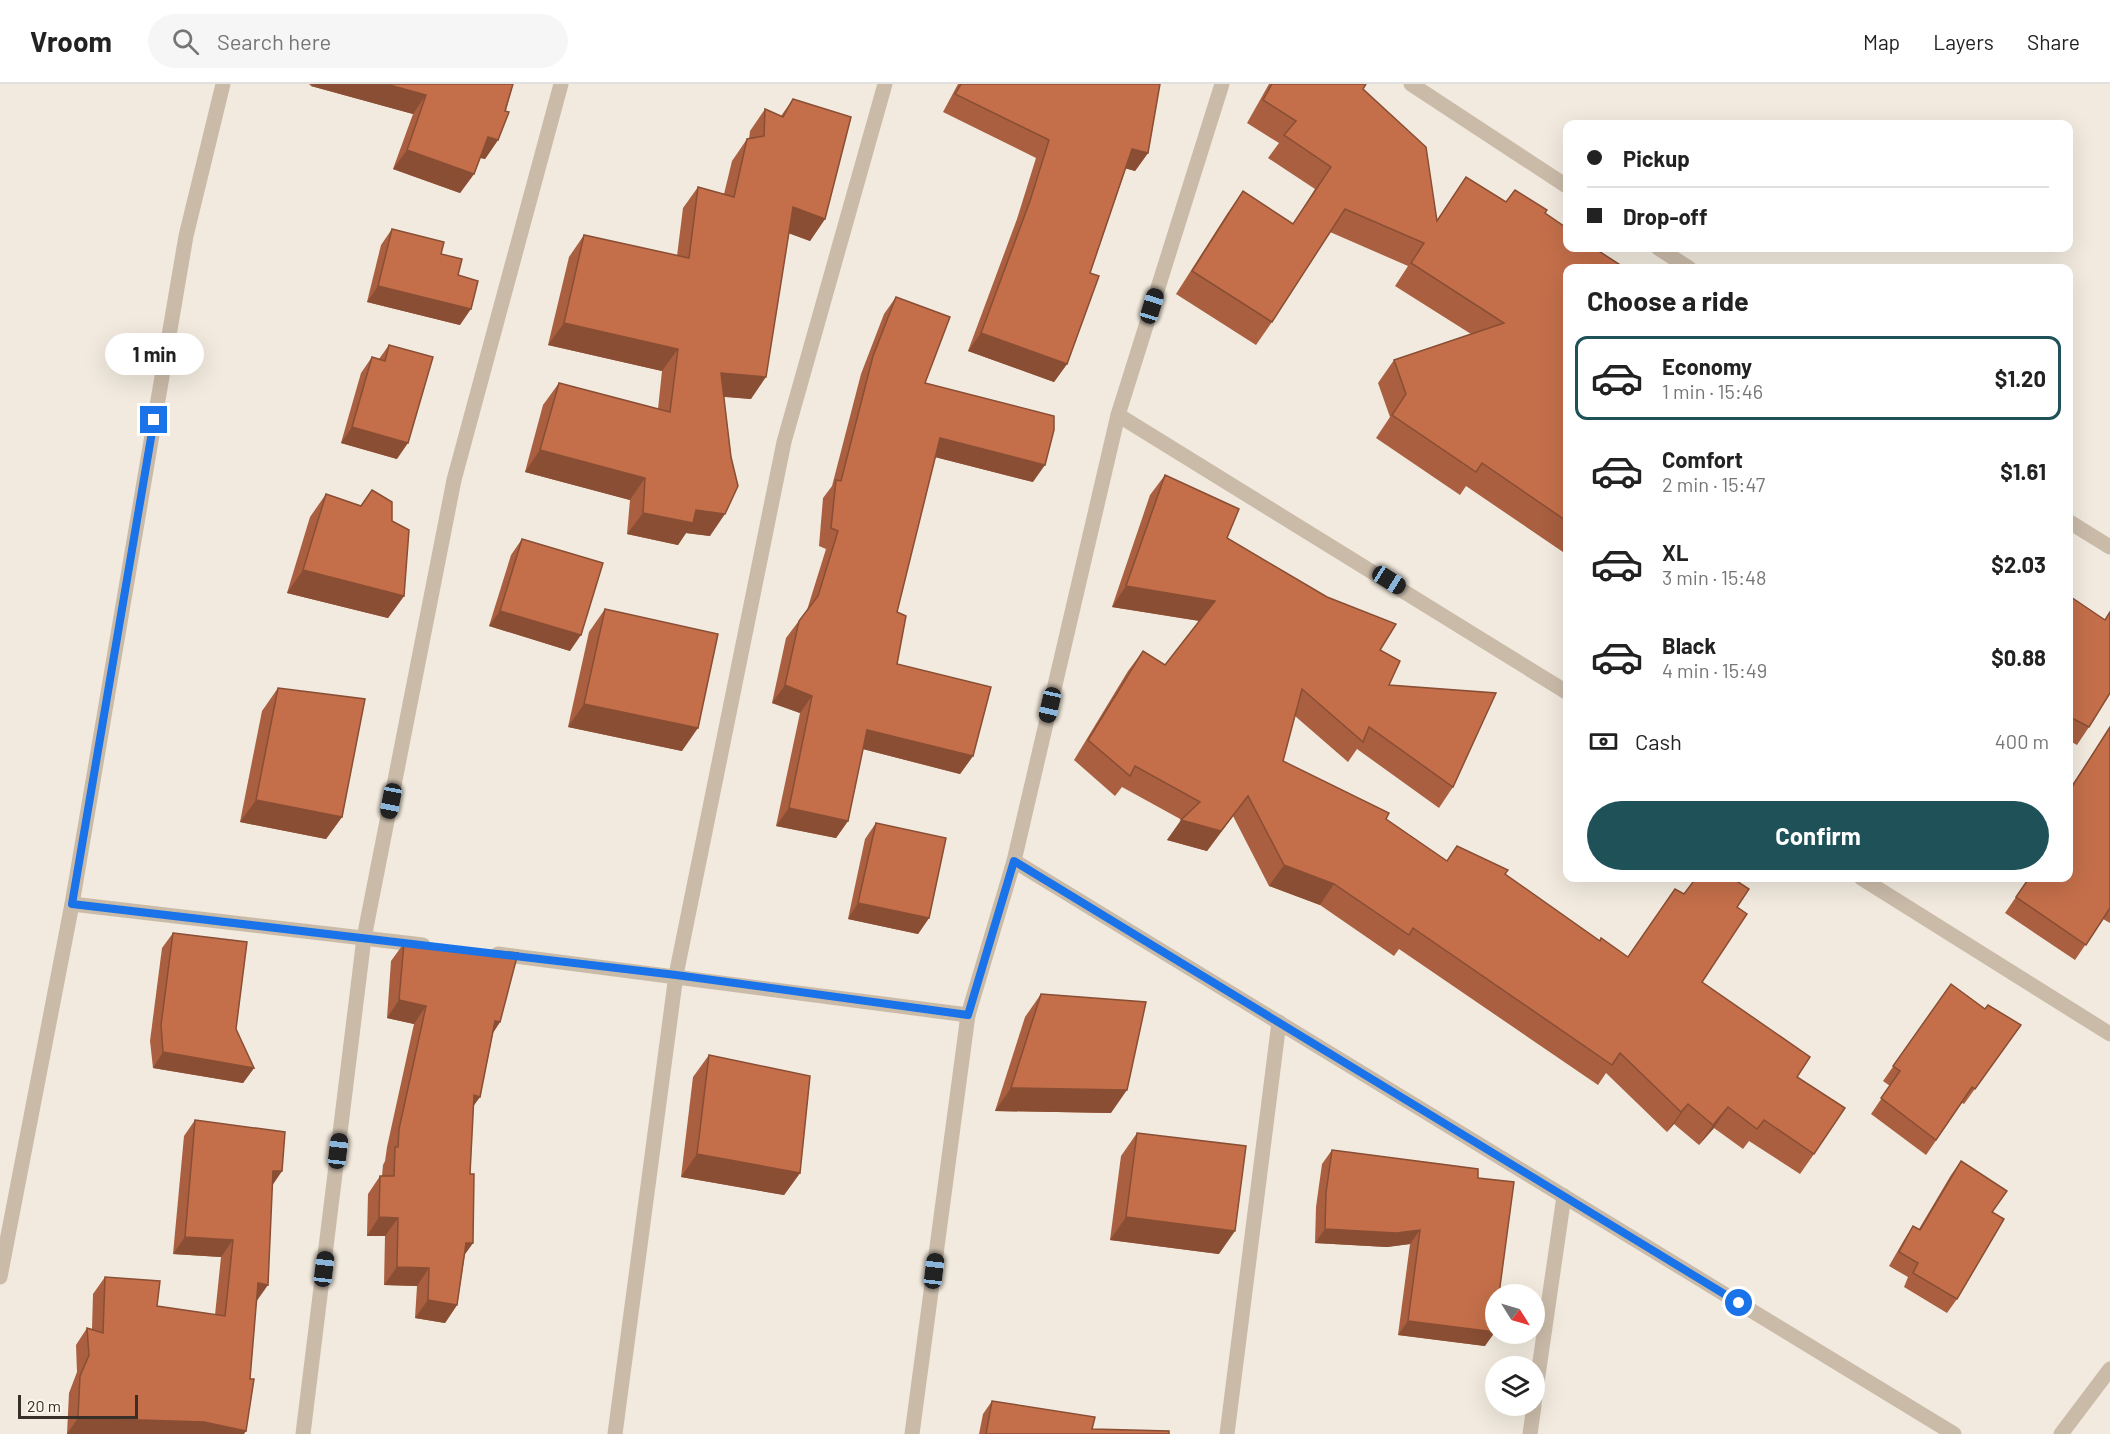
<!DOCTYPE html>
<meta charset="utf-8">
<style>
body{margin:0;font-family:Barlow,sans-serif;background:#f6f6f6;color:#222;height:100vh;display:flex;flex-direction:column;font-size:22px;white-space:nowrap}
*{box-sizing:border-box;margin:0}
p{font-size:20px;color:#767676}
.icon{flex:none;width:33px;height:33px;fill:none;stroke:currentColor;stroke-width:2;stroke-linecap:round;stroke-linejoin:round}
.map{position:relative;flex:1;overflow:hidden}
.panel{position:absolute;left:1563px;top:180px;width:510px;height:618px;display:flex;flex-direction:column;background:#fff;border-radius:12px;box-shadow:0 6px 24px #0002}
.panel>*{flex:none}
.guide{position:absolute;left:1563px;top:36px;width:510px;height:132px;border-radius:12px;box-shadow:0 6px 24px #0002;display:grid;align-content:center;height:132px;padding:0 24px;background:#fff}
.needle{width:39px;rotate:127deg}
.fabs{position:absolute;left:1485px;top:1200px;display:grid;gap:12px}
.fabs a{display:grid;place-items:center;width:60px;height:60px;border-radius:50%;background:#fff;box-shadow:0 6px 24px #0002;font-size:30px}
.scale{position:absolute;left:18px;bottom:15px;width:120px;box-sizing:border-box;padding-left:6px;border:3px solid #382f29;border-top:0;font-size:16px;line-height:21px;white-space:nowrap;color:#382f29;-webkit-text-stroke:4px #faf4ea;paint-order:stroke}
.end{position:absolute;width:27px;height:27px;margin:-14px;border:8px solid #1a73e8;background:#fff;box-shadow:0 0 0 3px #fff}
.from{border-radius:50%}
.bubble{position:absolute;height:42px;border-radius:21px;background:#fff;box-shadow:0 6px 24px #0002;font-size:20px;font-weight:700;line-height:42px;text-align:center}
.car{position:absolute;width:18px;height:36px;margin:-18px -9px;border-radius:8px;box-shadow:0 0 4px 2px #0007;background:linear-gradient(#222 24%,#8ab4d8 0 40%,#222 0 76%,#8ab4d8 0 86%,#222 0)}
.guide b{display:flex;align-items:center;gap:21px;height:57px;font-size:22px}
.guide b+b{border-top:2px solid #e0e0e0}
.guide i{width:15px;height:15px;background:#222}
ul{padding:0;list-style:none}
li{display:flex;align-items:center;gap:18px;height:84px;margin:0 12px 9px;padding:0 12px;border:3px solid transparent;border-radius:12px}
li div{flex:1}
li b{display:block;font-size:22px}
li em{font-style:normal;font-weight:700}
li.selected{border-color:#1f5159}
li>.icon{width:54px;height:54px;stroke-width:1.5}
h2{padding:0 24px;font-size:27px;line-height:72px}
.pay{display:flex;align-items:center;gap:15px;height:66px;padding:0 24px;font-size:22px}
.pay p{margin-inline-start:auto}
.primary-button{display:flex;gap:12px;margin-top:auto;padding:12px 24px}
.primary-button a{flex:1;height:69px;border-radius:36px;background:#1f5159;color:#fff;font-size:24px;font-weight:700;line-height:69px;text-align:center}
header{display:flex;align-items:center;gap:36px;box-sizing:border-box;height:84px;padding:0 30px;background:#fff;border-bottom:2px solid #e0e0e0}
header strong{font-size:28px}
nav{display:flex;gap:33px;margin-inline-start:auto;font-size:21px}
.search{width:420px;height:54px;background:#f6f6f6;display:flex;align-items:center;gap:15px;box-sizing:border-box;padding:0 21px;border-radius:33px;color:#767676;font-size:22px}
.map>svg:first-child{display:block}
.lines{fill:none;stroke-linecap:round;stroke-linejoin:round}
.minor{stroke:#cabba9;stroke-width:15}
.wall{fill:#a95f40}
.shaded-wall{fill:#894e34}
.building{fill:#c46f4a;stroke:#894e34;stroke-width:1.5}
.route{stroke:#1a73e8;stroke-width:8}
</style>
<header>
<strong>Vroom</strong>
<div class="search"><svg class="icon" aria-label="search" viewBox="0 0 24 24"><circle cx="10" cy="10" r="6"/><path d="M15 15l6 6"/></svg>Search here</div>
<nav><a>Map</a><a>Layers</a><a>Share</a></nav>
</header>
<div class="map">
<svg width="2110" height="1350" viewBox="0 0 2110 1350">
<rect width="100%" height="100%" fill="#f2eade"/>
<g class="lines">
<g class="minor">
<polyline points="1411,0 1568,103"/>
<polyline points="1658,164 1689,184"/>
<polyline points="1118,331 1568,609"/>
<polyline points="2068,437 2110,463"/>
<polyline points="1014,777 1954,1350"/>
<polyline points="1861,794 2110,950"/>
<polyline points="72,820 423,861"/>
<polyline points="498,870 968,931 1014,777 1118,331 1222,0"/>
<polyline points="0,1193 72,820 186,152 223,0"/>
<polyline points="1534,1319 1564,1112"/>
<polyline points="303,1350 364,854 454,396 561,0"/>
<polyline points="615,1350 676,891 784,358 885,0"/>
<polyline points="912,1350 968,931"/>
<polyline points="1227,1350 1279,938"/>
<polyline points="1530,1350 1534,1322"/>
<polyline points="2061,1350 2110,1285"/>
</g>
</g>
<g class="wall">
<polygon points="309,0 513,0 498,56 485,75 480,74 474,90 460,109 393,85 413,30 311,2"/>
<polygon points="958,0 1160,0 1148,69 1135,87 1126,84 1090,189 1067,280 1054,298 968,267 1017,135 1036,74 943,28"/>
<polygon points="1269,0 1366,0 1363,5 1437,136 1466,93 1506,118 1545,129 1568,184 1568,462 1563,468 1466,402 1460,411 1376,354 1390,333 1378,299 1394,276 1471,250 1395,202 1408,182 1330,148 1272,238 1256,261 1176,210 1227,130 1243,107 1293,140 1315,105 1268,74 1279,59 1247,39"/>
<polygon points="793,15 825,135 810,157 789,149 751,315 724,313 710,452 686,449 678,461 627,450 630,416 525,388 543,321 559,299 658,325 662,287 548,261 569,173 584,151 677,172 683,124 698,103 724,110 732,77 747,55 749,55 750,47 765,25 781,32"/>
<polygon points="392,145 441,170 458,191 460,241 367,218 381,161"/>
<polygon points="896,213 925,299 1033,398 935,373 897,528 897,580 973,672 960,690 863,665 848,737 836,754 776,742 800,629 772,619 786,554 807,526 826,465 819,462 823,414 832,402 861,290 884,230"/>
<polygon points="389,261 397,375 341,359 361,289 372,273 379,275"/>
<polygon points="1165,391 1227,454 1380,566 1389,601 1453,703 1439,724 1357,665 1348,678 1295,632 1283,677 1386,735 1447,777 1505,790 1600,857 1628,873 1684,810 1737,823 1702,898 1797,993 1814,1070 1800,1090 1749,1057 1743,1065 1714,1044 1699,1061 1674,1040 1667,1048 1606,989 1598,1001 1399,865 1394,872 1320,821 1269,802 1233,732 1207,767 1167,756 1182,736 1122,703 1115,712 1074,676 1128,587 1143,567 1165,581 1199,537 1112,523 1150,411"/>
<polygon points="372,406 404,512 388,534 287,509 310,433 326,410 361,422"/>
<polygon points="522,455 570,567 489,542 511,471"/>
<polygon points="2068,511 2089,643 2077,661 2068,656"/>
<polygon points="605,525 682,667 568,643 589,548"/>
<polygon points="278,604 342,733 326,755 240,738 262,627"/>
<polygon points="2110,643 2110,839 2103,835 2075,876 2005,829 2029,794 2068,794 2068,707"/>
<polygon points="876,739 929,834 918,850 848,835 865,755"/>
<polygon points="173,849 236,945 254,984 243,999 153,984 150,957 162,864"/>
<polygon points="404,859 500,938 493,949 480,1013 473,1021 470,1090 473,1159 465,1170 457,1221 445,1239 415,1234 417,1202 384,1201 385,1152 367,1152 368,1110 380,1092 382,1092 383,1081 385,1077 387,1063 414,940 387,934 391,877"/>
<polygon points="1951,900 1985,925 2021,941 1964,1020 1962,1019 1926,1071 1871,1030 1890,1002 1883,997"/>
<polygon points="1041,910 1111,1029 995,1027 1025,933"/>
<polygon points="709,971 800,1089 784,1111 681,1093 693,993"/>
<polygon points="195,1036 282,1087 272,1102 256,1218 244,1350 67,1350 69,1309 77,1288 76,1261 87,1244 92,1245 93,1210 105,1193 157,1222 215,1231 221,1173 173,1170 184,1052"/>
<polygon points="1137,1049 1219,1170 1110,1156 1121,1072"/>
<polygon points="1332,1066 1478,1094 1485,1262 1398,1251 1410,1160 1387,1163 1315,1159 1316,1123 1322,1080"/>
<polygon points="1961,1077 1992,1128 1957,1215 1947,1229 1904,1203 1908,1193 1889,1182 1904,1156 1913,1142 1919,1145 1951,1091"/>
<polygon points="992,1317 1092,1345 1169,1350 979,1350 983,1330"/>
</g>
<g class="shaded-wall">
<polygon points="313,0 386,0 426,11 413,30 311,2"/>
<polygon points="488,53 498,56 485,75 474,72"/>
<polygon points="1132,65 1148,69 1135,87 1120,83"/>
<polygon points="407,66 474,90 460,109 393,85"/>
<polygon points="793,123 825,135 810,157 777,145"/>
<polygon points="378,202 471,225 460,241 367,218"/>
<polygon points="564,239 678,265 662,287 548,261"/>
<polygon points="981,249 1067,280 1054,298 968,267"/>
<polygon points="721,289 766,293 751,315 706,311"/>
<polygon points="352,343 408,359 397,375 341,359"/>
<polygon points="940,354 1045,381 1033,398 927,371"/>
<polygon points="540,366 645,394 630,416 525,388"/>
<polygon points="696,426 725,430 710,452 686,449 678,461 627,450 643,429"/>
<polygon points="303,486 404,512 388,534 287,509"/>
<polygon points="1126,502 1215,517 1201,537 1112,523"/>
<polygon points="500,527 581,551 570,567 489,542"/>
<polygon points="785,601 812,612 800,629 772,619"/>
<polygon points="584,620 698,644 682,667 568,643"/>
<polygon points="867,646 973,672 960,690 855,663"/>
<polygon points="1248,712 1207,767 1167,756 1181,736"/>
<polygon points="256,716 342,733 326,755 240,738"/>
<polygon points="789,724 848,737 836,754 776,742"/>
<polygon points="1284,781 1334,800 1320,821 1269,802"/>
<polygon points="858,819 929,834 918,850 848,835"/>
<polygon points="399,916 426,922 414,940 387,934"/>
<polygon points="495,937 500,938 488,956"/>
<polygon points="163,968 254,984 243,999 153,984"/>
<polygon points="1011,1004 1127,1006 1111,1029 995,1027"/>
<polygon points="474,1011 480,1013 467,1031"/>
<polygon points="1688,1020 1674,1040 1667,1048 1681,1028"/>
<polygon points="1728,1023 1714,1044 1699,1061 1713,1041"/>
<polygon points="697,1070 800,1089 784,1111 681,1093"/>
<polygon points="273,1087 282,1087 270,1104"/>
<polygon points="379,1133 398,1134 385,1152 367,1152"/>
<polygon points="1126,1133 1235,1147 1219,1170 1110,1156"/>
<polygon points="1325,1145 1420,1146 1410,1160 1387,1163 1315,1159"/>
<polygon points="185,1153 233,1156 221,1173 173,1170"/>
<polygon points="466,1159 473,1159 460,1177"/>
<polygon points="397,1183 429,1184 417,1202 384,1201"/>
<polygon points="258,1199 268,1201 256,1218"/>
<polygon points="428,1216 457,1221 445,1239 415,1234"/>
<polygon points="1408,1237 1495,1248 1485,1262 1398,1251"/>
<polygon points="78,1334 204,1338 246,1347 244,1350 67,1350"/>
</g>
<g class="building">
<polygon points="386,0 513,0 505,27 509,28 498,56 488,53 474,90 407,66 426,11"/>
<polygon points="961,0 1160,0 1148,69 1132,65 1090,189 1099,192 1067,280 981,249 1030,117 1049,56 955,10"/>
<polygon points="1272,0 1366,0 1363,5 1426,63 1437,137 1466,93 1506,118 1515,106 1547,126 1545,129 1568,145 1568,164 1594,164 1625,184 1568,184 1568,438 1482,379 1476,388 1392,331 1406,310 1394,276 1504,239 1411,179 1424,159 1345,125 1272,238 1192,187 1243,107 1293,140 1331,83 1284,51 1296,37 1263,16"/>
<polygon points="793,15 851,33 825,135 793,123 766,293 721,289 731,373 738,402 725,430 696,426 693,439 643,429 645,394 540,366 559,299 670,328 678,265 564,239 584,151 689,174 698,103 734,113 747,55 764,52 765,25 783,33"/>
<polygon points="392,145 444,158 441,170 462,175 458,191 478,197 471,225 378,202"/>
<polygon points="896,213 950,233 925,299 1054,332 1054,346 1045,381 940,354 897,528 906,532 897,580 991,603 973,672 867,646 848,737 789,724 812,612 785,601 799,537 818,512 838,447 831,444 836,396 841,397 873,272"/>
<polygon points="389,261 433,273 408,359 352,343 372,273 385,277"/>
<polygon points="1165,391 1239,425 1227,454 1327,513 1396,540 1380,566 1400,577 1389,601 1496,609 1453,703 1369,643 1363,658 1302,605 1283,677 1389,729 1386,735 1447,777 1457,762 1508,786 1505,790 1600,857 1601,854 1628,873 1675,805 1684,810 1696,794 1732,794 1749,805 1737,823 1747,830 1702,898 1810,973 1797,993 1845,1024 1814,1070 1764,1036 1757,1045 1728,1023 1713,1041 1688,1020 1681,1028 1620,969 1612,981 1413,844 1409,851 1334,800 1284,781 1248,712 1221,747 1181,736 1200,718 1135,682 1130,692 1088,656 1143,567 1165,581 1215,517 1126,502"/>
<polygon points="372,406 392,418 392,437 409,446 404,512 303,486 326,410 361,422"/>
<polygon points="522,455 603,479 581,551 500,527"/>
<polygon points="2068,511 2105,536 2110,528 2110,609 2089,643 2068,632"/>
<polygon points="605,525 718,550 698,644 584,620"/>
<polygon points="278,604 365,615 342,733 256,716"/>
<polygon points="2110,643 2110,824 2086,861 2016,813 2029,794 2068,794 2068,709"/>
<polygon points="876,739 946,754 929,834 858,819"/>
<polygon points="173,849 247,858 236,945 254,984 163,968 161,941"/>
<polygon points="404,859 518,869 500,938 495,937 480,1013 474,1011 470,1090 474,1090 473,1159 466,1159 457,1221 428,1216 429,1184 397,1183 398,1134 379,1133 380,1092 394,1092 395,1063 398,1063 399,1045 426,922 399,916"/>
<polygon points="1951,900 1985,925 1988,921 2021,941 1975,1005 1972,1003 1936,1056 1881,1014 1900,987 1893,982"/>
<polygon points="1041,910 1146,918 1127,1006 1011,1004"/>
<polygon points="709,971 810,992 800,1089 697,1070"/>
<polygon points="195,1036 285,1048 282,1087 273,1087 268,1201 258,1199 250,1295 254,1295 246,1347 204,1338 78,1334 80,1292 89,1271 87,1244 103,1249 105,1193 160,1197 157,1222 225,1232 233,1156 185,1153"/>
<polygon points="1137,1049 1246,1062 1235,1147 1126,1133"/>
<polygon points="1332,1066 1478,1085 1478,1094 1514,1098 1499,1210 1496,1210 1496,1241 1495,1248 1408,1237 1420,1146 1396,1149 1325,1145 1326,1109"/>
<polygon points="1961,1077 2007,1107 1992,1128 2004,1135 1957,1215 1913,1189 1918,1179 1899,1168 1913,1142 1920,1146"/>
<polygon points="992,1317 1095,1333 1092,1345 1169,1347 1169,1350 986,1350"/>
</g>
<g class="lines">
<polyline class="route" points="154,336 72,820 676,891 968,931 1014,777 1739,1219"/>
</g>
</svg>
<div class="fabs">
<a><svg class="needle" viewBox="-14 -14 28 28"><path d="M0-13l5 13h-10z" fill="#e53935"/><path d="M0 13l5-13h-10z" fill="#767676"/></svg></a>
<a><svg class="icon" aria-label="layers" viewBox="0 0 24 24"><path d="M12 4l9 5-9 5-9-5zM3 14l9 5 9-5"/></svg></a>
</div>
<div class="scale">20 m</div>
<i class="end from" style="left:1739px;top:1219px"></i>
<i class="end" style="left:154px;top:336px"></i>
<div class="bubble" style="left:105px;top:249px;width:99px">1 min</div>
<i class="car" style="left:1152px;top:222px;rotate:17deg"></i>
<i class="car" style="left:1389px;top:496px;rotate:122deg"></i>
<i class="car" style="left:1050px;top:621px;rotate:193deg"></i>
<i class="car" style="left:391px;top:717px;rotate:191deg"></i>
<i class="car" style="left:338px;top:1067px;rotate:7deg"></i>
<i class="car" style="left:324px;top:1185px;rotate:7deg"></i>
<i class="car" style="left:934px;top:1187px;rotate:7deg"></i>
<div class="guide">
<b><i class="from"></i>Pickup</b>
<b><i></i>Drop-off</b>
</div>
<section class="panel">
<h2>Choose a ride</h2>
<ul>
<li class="selected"><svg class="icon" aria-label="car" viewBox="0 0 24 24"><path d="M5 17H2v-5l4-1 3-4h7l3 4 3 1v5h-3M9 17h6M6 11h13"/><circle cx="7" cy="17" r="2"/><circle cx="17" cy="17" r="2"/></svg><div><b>Economy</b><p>1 min · 15:46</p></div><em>$1.20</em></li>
<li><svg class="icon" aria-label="car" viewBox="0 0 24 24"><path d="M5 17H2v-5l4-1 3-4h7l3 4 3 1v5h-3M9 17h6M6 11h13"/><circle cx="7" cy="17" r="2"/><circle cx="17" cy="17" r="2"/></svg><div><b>Comfort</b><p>2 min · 15:47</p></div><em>$1.61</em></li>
<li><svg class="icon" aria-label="car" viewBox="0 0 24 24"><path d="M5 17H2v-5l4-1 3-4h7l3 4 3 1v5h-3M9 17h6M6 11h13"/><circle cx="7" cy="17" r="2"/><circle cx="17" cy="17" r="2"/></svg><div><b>XL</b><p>3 min · 15:48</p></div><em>$2.03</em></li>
<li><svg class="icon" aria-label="car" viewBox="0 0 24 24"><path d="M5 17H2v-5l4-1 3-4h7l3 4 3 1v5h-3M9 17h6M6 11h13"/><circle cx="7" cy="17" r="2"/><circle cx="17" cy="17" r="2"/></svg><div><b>Black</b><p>4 min · 15:49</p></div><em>$0.88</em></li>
</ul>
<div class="pay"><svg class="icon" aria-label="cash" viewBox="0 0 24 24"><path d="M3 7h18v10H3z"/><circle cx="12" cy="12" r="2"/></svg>Cash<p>400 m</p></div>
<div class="primary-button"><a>Confirm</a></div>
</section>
</div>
